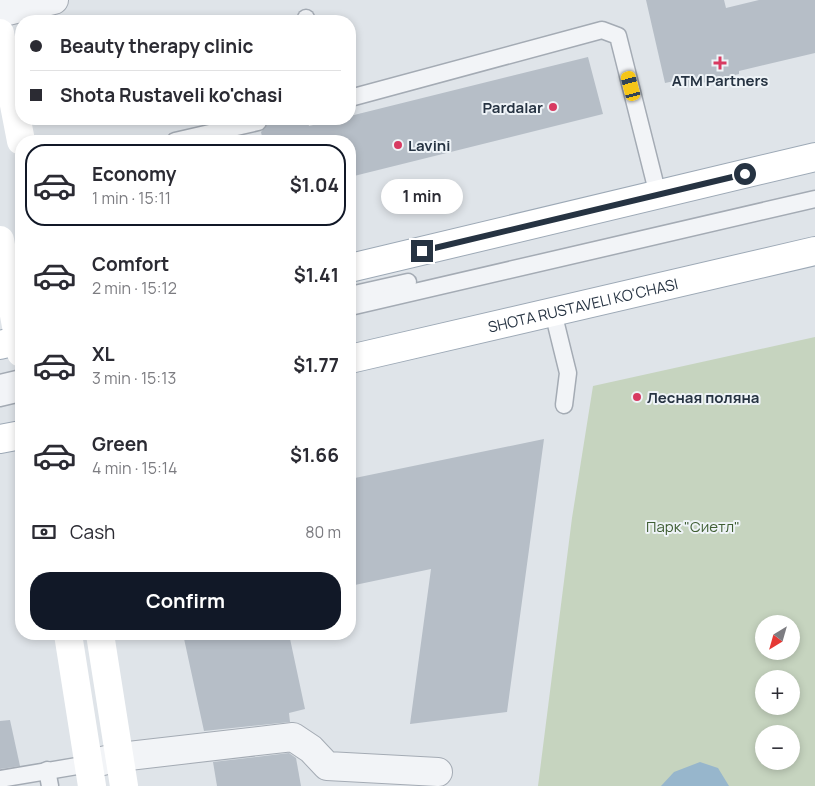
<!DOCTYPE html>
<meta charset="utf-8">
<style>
body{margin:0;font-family:Manrope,sans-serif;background:#f2f2f3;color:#2b2b33;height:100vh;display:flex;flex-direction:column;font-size:19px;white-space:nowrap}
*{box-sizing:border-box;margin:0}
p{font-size:16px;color:#7c7c81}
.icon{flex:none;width:28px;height:28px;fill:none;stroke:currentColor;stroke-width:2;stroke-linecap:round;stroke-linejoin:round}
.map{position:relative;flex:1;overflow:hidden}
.sheet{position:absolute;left:15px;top:135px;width:341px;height:505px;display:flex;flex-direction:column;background:#fff;border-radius:20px;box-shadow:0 2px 8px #0003}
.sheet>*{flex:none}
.top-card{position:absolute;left:15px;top:15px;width:341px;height:110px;border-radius:20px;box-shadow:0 2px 8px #0003;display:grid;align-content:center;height:110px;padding:0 15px;background:#fff}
.needle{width:32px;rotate:217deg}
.tools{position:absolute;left:755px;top:615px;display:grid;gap:10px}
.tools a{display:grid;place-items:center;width:45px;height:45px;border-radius:50%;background:#fff;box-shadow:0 2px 8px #0003;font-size:25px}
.end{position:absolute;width:22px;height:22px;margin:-11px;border:6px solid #263342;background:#fff;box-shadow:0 0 0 2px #fff}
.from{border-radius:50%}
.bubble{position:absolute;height:35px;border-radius:18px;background:#fff;box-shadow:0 2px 8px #0003;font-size:16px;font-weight:700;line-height:35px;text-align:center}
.car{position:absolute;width:15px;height:30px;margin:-15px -8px;border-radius:6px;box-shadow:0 0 4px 1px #0007;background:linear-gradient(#f5c518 24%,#345 0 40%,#f5c518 0 76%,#345 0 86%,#f5c518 0)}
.top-card b{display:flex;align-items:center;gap:18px;height:48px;font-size:19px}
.top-card b+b{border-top:1px solid #e1e1e2}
.top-card i{width:12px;height:12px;background:#2b2b33}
ul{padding:9px 0 0;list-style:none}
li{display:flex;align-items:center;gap:15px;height:82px;margin:0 10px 8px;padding:0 5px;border:2px solid transparent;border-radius:20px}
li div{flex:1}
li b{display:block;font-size:19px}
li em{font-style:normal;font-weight:700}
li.current{border-color:#111827}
li>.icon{width:45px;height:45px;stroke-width:1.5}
.pay{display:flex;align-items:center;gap:12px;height:55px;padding:0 15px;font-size:19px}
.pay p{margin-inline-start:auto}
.primary-button{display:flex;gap:10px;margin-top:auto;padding:10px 15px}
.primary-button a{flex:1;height:58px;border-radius:20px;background:#111827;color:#fff;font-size:20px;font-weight:700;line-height:58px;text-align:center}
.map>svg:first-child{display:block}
.green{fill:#c6d4bf;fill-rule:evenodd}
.water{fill:#97b6cc}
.building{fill:#b6bec7}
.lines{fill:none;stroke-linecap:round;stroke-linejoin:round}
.service-casing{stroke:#a4abb4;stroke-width:19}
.minor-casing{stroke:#a4abb4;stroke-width:30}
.primary-casing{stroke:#9da9b6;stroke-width:30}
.service{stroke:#f2f4f7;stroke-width:16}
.minor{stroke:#f2f4f7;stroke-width:28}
.secondary{stroke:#fff;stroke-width:28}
.primary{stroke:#fff;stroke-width:28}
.route{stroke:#263342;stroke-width:6}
.poi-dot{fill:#d83a61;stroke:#eef3f7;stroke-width:2}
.labels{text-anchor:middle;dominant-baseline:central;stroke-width:4;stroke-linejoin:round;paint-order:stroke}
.poi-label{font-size:15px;font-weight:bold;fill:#263342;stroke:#eef3f7;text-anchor:start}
.street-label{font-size:15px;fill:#263342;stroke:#eef3f7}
.park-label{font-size:15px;fill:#3f5e33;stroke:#eef3f7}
</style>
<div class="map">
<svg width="815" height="786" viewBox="0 0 815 786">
<rect width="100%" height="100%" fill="#dfe4e9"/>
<path class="green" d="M815,337v449h-277l34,-268 21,-132zM764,624h27v27h-27zM764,679h27v27h-27zM764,734h27v27h-27z"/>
<polygon class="water" points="700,762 718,768 729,786 661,786 674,772"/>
<g class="building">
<polygon points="646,0 724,0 726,8 759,0 815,0 815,53 739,71 739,74 686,87 684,79 665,83"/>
<polygon points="588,57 603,114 350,177 350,141 263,141 261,132 267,125 267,119 307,119 309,126 339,119 350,119 350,116"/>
<polygon points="544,439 507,712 410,724 431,569 350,586 350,479"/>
<polygon points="183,634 289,634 305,709 289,713 290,722 204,731"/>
<polygon points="10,720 20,766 0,769 0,721"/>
<polygon points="289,753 296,758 301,786 217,786 213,762"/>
</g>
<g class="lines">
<g class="service-casing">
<g id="service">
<polyline points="306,18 306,21"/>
<polyline points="350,98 602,30 618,36 658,195"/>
<polyline points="175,141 258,122"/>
<polyline points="350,295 408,282"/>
<polyline points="350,307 815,199"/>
<polyline points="553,312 568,373 564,405"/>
<polyline points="0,383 21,378"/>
<polyline points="0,398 21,393"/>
<polyline points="47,770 50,786"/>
<polyline points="0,779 89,764"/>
</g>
</g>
<g class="minor-casing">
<g id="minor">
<polyline points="0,13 54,0"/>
<polyline points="89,764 120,757 293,737 311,749 327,766 438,772"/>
</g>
</g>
<g class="primary-casing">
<g id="primary">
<polyline points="350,268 815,157"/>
<polyline points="0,345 21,340"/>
<path id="s1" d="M350,359l465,-108"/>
<polyline points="0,439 21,435"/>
</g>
</g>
<use href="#service" class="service"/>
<use href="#minor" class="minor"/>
<g class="secondary">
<polyline points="0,33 21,141"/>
<polyline points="0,240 21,353"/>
<polyline points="68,634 92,786"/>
<polyline points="100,634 124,786"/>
</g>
<use href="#primary" class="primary"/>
</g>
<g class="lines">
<polyline class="route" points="422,251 745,174"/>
</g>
<g class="poi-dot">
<path d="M717.5 55.5h5v5h5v5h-5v5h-5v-5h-5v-5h5z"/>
<circle cx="553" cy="107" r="5"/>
<circle cx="398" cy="145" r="5"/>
<circle cx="637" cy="397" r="5"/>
</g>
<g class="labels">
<g class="poi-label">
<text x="720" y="80" text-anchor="middle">ATM Partners</text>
<text x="543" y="107" text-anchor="end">Pardalar</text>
<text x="408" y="145">Lavini</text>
<text x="647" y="397">Лесная поляна</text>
</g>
<g class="street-label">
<text stroke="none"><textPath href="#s1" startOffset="239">SHOTA RUSTAVELI KO'CHASI</textPath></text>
</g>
<g class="park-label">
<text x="693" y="526">Парк "Сиетл"</text>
</g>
</g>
</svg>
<div class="tools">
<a><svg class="needle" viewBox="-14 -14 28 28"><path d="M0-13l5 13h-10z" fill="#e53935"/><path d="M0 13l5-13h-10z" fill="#7c7c81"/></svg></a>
<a>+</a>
<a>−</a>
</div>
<i class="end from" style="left:745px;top:174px"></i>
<i class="end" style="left:422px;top:251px"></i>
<div class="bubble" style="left:381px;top:179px;width:82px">1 min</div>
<i class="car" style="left:631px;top:86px;rotate:345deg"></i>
<div class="top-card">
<b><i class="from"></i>Beauty therapy clinic</b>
<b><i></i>Shota Rustaveli ko'chasi</b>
</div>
<section class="sheet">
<ul>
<li class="current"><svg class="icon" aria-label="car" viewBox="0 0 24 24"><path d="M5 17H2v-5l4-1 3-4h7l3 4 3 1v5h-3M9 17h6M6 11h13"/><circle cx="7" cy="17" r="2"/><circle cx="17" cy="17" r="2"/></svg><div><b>Economy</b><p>1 min · 15:11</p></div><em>$1.04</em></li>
<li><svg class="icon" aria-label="car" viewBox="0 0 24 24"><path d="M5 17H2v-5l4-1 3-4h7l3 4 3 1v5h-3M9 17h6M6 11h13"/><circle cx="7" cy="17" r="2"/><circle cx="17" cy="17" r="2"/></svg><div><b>Comfort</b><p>2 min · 15:12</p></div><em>$1.41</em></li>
<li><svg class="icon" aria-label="car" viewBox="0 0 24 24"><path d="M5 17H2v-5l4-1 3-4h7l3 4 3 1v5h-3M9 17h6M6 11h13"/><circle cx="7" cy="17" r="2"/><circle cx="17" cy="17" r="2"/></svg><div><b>XL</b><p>3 min · 15:13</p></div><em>$1.77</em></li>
<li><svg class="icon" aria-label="car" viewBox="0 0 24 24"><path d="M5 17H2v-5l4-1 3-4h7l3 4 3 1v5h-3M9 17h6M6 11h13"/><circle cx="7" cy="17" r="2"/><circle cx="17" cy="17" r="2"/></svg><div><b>Green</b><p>4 min · 15:14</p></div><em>$1.66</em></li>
</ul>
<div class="pay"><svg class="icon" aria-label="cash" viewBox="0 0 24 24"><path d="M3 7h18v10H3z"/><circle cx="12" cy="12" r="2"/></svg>Cash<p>80 m</p></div>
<div class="primary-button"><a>Confirm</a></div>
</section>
</div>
